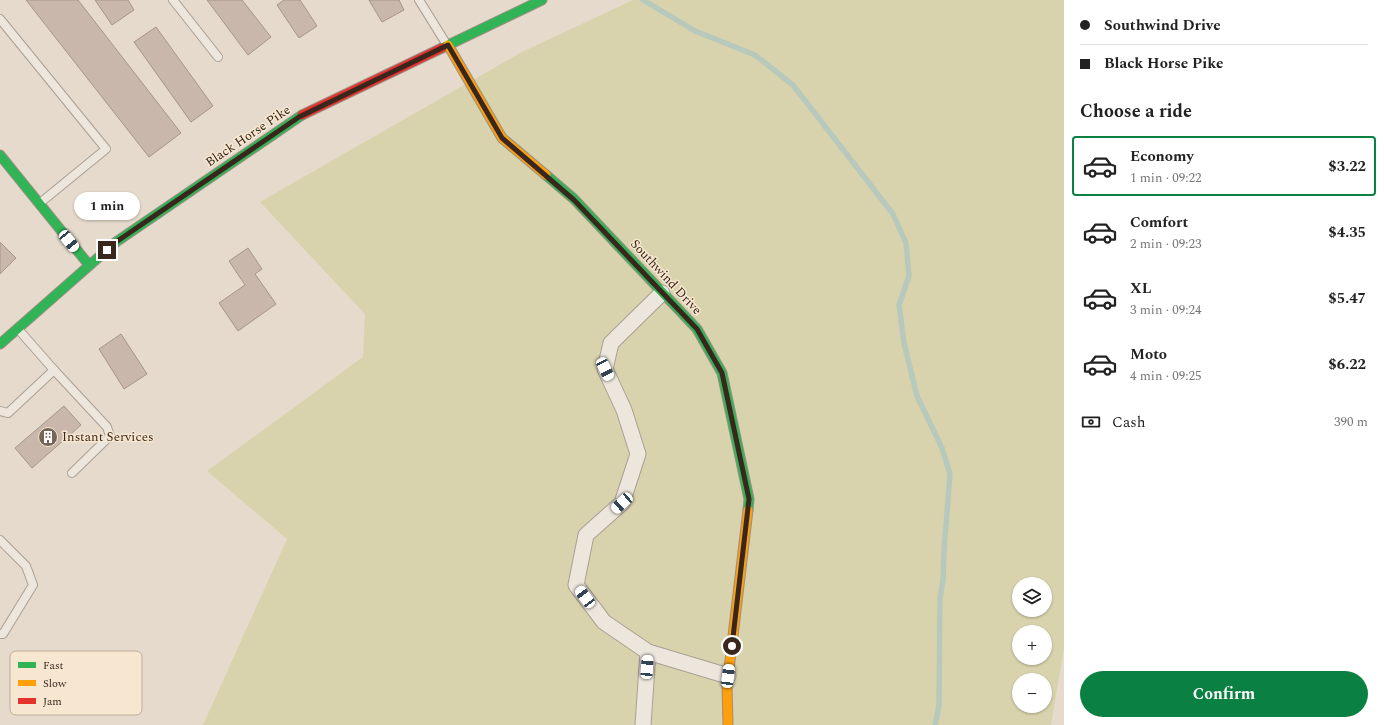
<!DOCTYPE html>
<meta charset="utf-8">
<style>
body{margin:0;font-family:Spectral,serif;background:#f6f6f6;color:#222;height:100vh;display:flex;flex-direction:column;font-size:15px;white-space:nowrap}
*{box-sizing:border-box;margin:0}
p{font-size:13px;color:#767676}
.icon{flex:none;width:22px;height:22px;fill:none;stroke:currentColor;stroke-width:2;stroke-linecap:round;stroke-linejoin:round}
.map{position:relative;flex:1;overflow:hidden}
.details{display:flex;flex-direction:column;background:#fff;width:320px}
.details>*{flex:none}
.hud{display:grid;align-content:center;height:88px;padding:0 16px;background:#fff}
.controls{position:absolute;left:1012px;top:577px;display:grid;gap:8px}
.controls a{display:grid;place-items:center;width:40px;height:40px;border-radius:50%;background:#fff;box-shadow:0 1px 3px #0004;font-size:20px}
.end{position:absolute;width:18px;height:18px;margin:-9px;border:5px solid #39261c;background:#fff;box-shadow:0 0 0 2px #fff}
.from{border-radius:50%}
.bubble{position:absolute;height:28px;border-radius:14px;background:#fff;box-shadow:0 1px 3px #0004;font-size:13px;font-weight:700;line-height:28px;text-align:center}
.car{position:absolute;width:12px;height:24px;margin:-12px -6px;border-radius:5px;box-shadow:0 0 3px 1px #0007;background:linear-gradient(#fff 24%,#345 0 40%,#fff 0 76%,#345 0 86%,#fff 0)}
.hud b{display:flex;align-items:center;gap:14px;height:38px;font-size:15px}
.hud b+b{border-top:1px solid #e0e0e0}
.hud i{width:10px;height:10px;background:#222}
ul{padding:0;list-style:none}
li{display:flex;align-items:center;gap:12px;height:60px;margin:0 8px 6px;padding:0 8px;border:2px solid transparent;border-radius:4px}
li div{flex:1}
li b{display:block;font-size:15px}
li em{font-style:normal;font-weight:700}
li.selected{border-color:#0b8043}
li>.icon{width:36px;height:36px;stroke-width:1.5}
h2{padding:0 16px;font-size:18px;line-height:48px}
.pay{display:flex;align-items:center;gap:10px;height:44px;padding:0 16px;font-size:15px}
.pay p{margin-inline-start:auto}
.cta{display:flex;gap:8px;margin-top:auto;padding:8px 16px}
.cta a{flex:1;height:46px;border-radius:24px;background:#0b8043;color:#fff;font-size:16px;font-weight:700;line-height:46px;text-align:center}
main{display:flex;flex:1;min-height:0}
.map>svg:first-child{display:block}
.green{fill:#d8d3ad;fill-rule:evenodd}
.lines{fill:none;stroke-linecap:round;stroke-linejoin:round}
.stream{stroke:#b7c9bc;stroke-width:5.5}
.building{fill:#c9b7ac;stroke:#a5958a}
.lane-casing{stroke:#aa9f95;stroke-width:10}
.street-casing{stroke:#aa9f95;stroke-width:17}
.fast-casing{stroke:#998f85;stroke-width:11}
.slow-casing{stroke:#998f85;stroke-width:11}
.jam-casing{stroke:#998f85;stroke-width:11}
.lane{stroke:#ede6dd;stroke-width:8}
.street{stroke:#ede6dd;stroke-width:15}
.fast{stroke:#30b455;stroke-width:9}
.slow{stroke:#ff9f0a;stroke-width:9}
.jam{stroke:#e5322d;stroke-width:9}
.route{stroke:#39261c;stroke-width:5}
.labels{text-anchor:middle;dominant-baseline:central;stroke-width:3;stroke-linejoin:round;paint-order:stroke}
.street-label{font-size:13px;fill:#39261c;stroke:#f7e7d0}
.poi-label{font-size:13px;fill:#39261c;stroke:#f7e7d0;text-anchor:start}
.key{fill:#f7e7d0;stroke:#bead9a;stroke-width:1}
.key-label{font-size:11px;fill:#39261c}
</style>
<main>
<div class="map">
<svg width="1064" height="725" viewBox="0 0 1064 725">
<rect width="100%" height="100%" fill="#e5dacb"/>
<path class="green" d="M633,0h431v648l-13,77h-848l84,-186 -80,-68 156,-114 2,-43 -105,-112 262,-150zM1019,584h26v26h-26zM1019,632h26v26h-26zM1019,680h26v26h-26z"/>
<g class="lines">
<polyline class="stream" points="643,0 695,31 755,55 793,85 893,214 906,243 909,276 899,305 904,343 917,396 942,448 950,474 944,551 943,580 940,598 939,706 935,725"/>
</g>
<g class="building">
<polygon points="26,0 78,0 181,133 149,157"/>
<polygon points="95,0 128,0 134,10 112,25"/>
<polygon points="207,0 242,0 271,37 248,55"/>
<polygon points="284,0 300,0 317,26 299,38 277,5"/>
<polygon points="369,0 399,0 404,10 382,22"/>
<polygon points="156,27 213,106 191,122 134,42"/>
<polygon points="0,242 16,258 0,274"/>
<polygon points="248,248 262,269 255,274 276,304 238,331 219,303 245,285 229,261"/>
<polygon points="121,334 147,374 124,389 99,349"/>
<polygon points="64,406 81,425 32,468 15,448"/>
</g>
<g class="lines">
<g class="lane-casing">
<g id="lane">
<polyline points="173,0 218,57"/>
<polyline points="419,0 447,45"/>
<polyline points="0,19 106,149 40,203"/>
<polyline points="54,370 107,427 110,436 72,473"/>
<polyline points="0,411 8,413 54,370 18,329"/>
<polyline points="0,540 26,566 33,585 3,634 0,634"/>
</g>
</g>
<g class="street-casing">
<g id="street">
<polyline points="662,293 611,343 605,369 624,410 638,454 622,503 586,535 576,585 604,622 648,652 728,676"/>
<polyline points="643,725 648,652"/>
</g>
</g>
<g class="fast-casing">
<g id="fast">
<polyline points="442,48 542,0"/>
<polyline points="0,155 89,265"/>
<polyline points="546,175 574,199 697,329 722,373 749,499 748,510"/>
<polyline points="0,344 116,242 302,115"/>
</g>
</g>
<g class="slow-casing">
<g id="slow">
<polyline points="448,45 502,138 546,175"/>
<polyline points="728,725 727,686 748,510"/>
</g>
</g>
<g class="jam-casing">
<polyline id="jam" points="302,115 442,48"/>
</g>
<use href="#lane" class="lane"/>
<use href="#street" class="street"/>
<use href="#fast" class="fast"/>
<use href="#slow" class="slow"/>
<use href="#jam" class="jam"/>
</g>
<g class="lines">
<polyline class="route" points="107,250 116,242 299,117 448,45 502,138 574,200 697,329 722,373 749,499 732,646"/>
</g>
<defs>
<g id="building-disc" transform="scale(1)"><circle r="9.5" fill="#756559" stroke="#f7e7d0"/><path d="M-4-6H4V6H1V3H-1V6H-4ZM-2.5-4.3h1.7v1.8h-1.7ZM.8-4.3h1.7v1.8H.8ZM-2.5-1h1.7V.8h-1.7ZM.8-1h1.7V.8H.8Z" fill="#fff"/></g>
</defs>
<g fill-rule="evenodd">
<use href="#building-disc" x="48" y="437"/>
</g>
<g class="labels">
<g class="street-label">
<text transform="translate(248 136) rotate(-34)">Black Horse Pike</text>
<text transform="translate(666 277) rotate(47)">Southwind Drive</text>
</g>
<g class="poi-label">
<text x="62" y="437">Instant Services</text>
</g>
</g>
<rect x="10" y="651" width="132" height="64" rx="6" class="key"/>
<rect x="18" y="662" width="18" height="6" fill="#30b455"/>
<rect x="18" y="680" width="18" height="6" fill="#ff9f0a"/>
<rect x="18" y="698" width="18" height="6" fill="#e5322d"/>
<g class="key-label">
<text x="43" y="669">Fast</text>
<text x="43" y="687">Slow</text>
<text x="43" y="705">Jam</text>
</g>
</svg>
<div class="controls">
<a><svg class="icon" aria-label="layers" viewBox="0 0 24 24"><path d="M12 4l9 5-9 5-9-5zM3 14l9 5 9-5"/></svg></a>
<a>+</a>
<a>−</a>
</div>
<i class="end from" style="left:732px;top:646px"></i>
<i class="end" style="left:107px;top:250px"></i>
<div class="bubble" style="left:74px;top:192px;width:66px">1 min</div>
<i class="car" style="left:69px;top:241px;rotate:141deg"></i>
<i class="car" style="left:605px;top:369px;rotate:154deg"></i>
<i class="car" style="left:622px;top:503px;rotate:228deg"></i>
<i class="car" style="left:585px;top:597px;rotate:323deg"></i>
<i class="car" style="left:647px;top:667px;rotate:4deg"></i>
<i class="car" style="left:728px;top:676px;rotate:7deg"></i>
</div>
<section class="details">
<div class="hud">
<b><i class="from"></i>Southwind Drive</b>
<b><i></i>Black Horse Pike</b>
</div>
<h2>Choose a ride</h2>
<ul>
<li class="selected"><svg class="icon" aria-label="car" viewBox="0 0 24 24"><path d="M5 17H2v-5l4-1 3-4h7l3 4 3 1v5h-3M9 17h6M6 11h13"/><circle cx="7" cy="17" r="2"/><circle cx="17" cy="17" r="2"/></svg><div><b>Economy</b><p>1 min · 09:22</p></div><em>$3.22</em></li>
<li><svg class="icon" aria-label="car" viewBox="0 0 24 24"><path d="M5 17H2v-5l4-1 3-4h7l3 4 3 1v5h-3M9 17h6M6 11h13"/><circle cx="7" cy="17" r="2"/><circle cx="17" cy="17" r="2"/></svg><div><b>Comfort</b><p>2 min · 09:23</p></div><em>$4.35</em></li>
<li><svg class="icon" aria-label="car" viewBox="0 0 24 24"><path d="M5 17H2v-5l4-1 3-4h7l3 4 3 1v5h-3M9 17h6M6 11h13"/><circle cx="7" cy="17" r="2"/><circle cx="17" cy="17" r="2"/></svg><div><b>XL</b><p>3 min · 09:24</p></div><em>$5.47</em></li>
<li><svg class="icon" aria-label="car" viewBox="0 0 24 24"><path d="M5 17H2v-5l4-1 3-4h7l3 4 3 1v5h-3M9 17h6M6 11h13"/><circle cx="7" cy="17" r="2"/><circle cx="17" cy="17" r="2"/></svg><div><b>Moto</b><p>4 min · 09:25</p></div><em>$6.22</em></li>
</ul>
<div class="pay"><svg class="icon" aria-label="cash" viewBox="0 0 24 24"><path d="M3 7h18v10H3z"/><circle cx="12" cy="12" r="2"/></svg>Cash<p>390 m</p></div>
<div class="cta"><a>Confirm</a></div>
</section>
</main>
